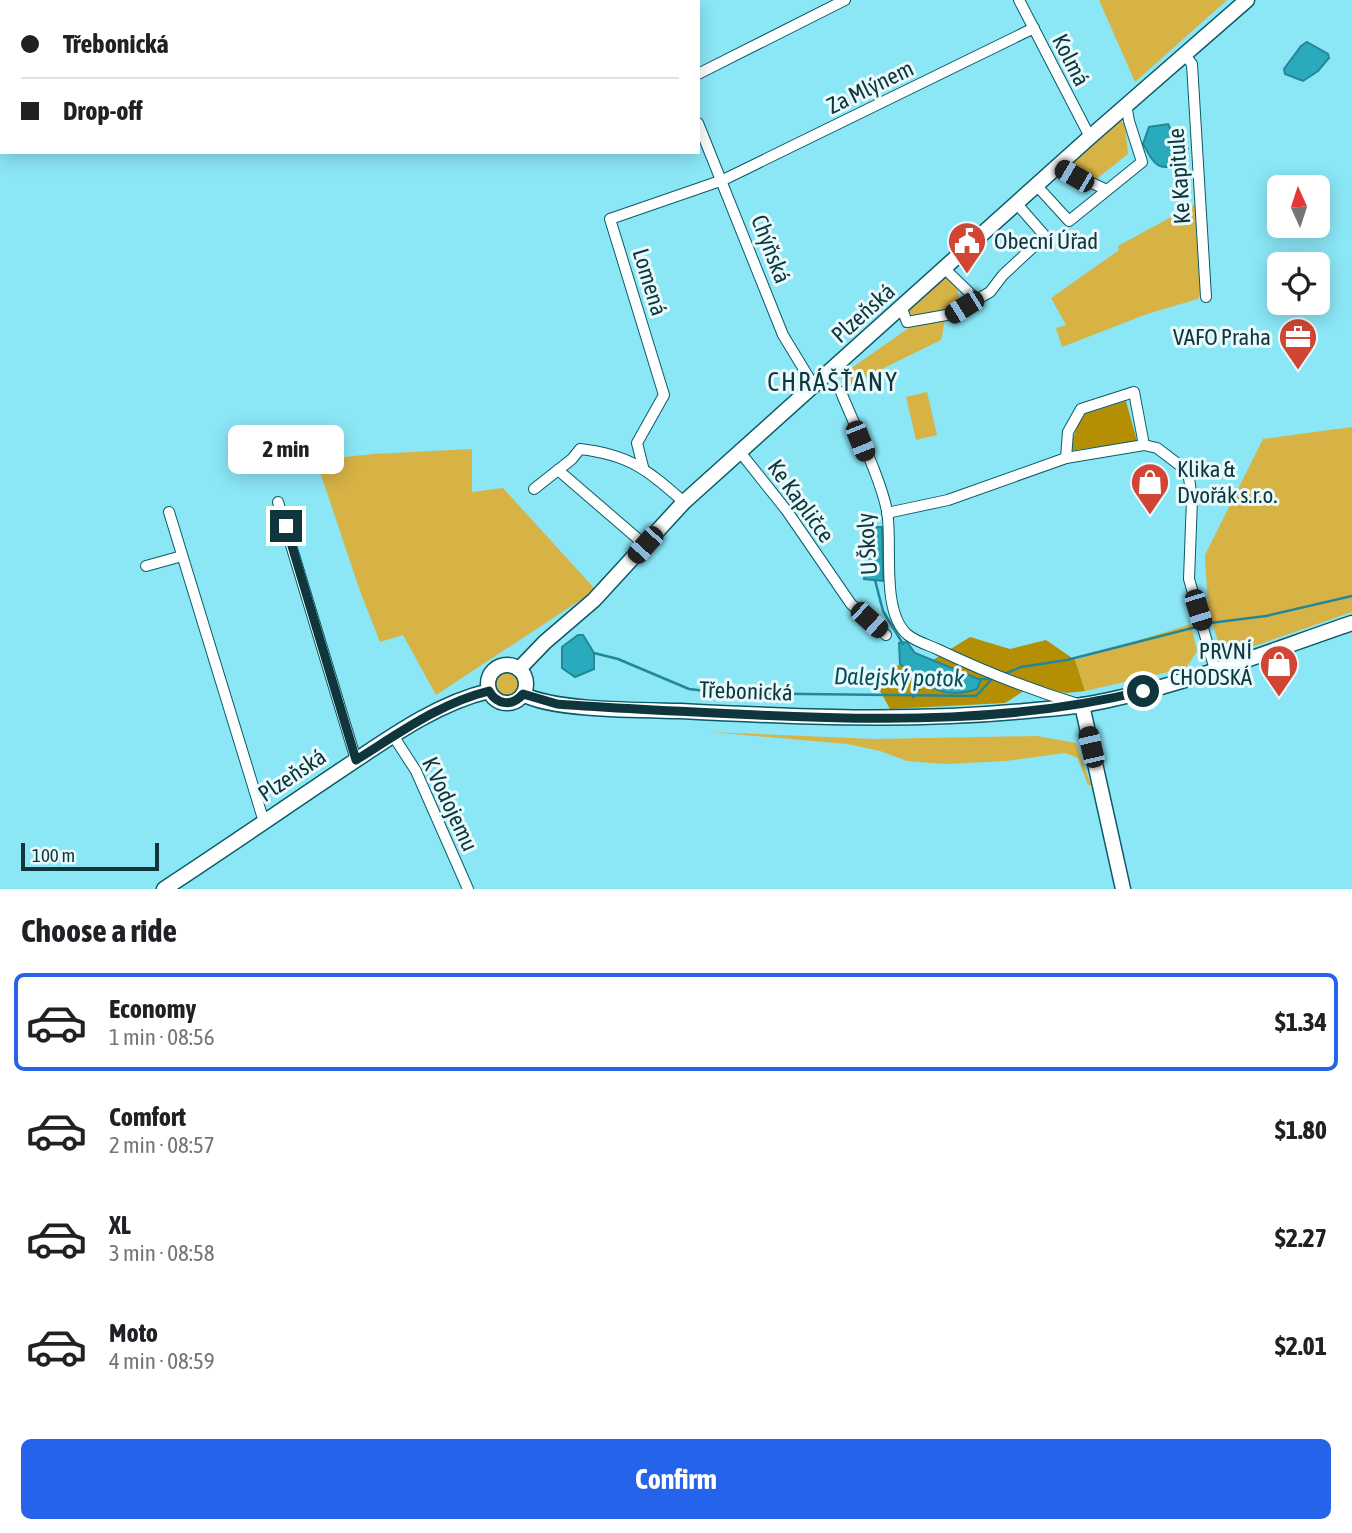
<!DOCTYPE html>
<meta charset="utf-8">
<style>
body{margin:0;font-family:"Asap Condensed",sans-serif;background:#f2f2f2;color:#202124;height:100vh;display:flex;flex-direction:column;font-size:26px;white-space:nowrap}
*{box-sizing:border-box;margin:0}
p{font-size:23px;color:#757577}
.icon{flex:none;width:38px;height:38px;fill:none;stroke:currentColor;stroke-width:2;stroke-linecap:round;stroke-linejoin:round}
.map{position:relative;height:889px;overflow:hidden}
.side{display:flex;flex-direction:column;background:#fff;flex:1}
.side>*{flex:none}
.banner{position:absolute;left:0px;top:0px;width:700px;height:154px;box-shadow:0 4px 18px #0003;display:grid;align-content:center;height:154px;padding:0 21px;background:#fff}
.needle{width:46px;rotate:357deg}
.fabs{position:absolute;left:1267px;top:175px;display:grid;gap:14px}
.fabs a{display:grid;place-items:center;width:63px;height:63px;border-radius:10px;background:#fff;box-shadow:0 4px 18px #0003;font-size:35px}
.scale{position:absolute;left:21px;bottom:18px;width:138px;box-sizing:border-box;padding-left:7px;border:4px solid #0e363c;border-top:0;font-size:19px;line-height:24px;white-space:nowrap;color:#0e363c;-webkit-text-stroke:5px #e9fafd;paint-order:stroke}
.end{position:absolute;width:32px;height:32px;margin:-16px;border:9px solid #0e363c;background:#fff;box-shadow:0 0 0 4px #fff}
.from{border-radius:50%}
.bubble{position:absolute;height:49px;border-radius:10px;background:#fff;box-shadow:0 4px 18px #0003;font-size:23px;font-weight:700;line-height:49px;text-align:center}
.car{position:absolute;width:21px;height:42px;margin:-21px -10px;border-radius:9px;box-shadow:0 0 5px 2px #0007;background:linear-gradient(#222 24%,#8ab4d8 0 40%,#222 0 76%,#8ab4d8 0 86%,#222 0)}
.banner b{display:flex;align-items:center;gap:24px;height:66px;font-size:26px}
.banner b+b{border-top:2px solid #e0e0e0}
.banner i{width:18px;height:18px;background:#202124}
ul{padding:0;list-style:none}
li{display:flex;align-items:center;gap:21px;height:98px;margin:0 14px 10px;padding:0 7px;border:4px solid transparent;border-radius:10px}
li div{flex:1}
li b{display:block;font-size:26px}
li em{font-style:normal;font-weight:700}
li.current{border-color:#2563eb}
li>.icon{width:63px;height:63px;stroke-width:1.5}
h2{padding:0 21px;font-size:32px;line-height:84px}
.primary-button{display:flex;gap:14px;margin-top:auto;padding:14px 21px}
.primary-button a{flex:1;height:80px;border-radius:10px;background:#2563eb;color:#fff;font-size:28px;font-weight:700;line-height:80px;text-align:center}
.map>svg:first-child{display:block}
.green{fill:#d7b346}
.forest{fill:#b48f04}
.water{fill:#2aaabd;stroke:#228796;stroke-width:2}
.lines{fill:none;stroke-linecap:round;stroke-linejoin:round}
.stream{stroke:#228796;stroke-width:2.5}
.street-casing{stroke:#0b5b67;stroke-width:12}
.secondary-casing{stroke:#0b5b67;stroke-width:17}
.highway-casing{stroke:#0b5b67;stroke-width:20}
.street{stroke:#fff;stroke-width:10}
.secondary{stroke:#fff;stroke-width:14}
.highway{stroke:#fff;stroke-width:18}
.route{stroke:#0e363c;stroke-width:9}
.labels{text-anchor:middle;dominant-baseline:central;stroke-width:6;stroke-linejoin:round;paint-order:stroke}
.street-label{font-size:23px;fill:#0e363c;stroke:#e9fafd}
.poi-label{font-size:23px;fill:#0e363c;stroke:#e9fafd;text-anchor:start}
.water-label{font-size:24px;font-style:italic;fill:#06505a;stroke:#e9fafd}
.quarter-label{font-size:26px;letter-spacing:2px;fill:#0e363c;stroke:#e9fafd}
</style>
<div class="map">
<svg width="1352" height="889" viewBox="0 0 1352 889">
<rect width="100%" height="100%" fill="#8be6f6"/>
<g class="green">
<polygon points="1099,0 1227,0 1135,82"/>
<polygon points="1117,121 1125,123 1128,154 1095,180 1069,167"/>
<polygon points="1195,204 1201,290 1198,299 1147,314 1062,347 1056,328 1066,325 1051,298 1119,250 1118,246"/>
<polygon points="947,276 957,286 959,299 947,311 917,319 908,311"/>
<polygon points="945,321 941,340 843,388 843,374 913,325"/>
<polygon points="927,392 937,435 916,440 906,397"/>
<polygon points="1352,427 1352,612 1223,657 1208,610 1205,555 1263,439"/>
<polygon points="472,449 472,492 503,488 594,588 585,597 436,695 403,635 380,642 360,591 316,460 373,454"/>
<polygon points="1191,624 1197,651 1186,668 1085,691 1075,660"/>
<circle cx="506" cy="684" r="13"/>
<polygon points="710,732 874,739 1037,736 1076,743 1091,785 1088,785 1078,758 1065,753 1006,761 945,764 907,761 880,751 847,744"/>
</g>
<g class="forest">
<polygon points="1126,401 1137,441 1069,451 1081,415"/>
<polygon points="970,637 1010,649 1046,640 1075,660 1085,691 1066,693 1033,685 1005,703 890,709 880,691 892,666 933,660"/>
</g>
<g class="water">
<polygon points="1307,42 1328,54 1329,58 1318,71 1303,81 1285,74 1284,69 1301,46"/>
<path d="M1168,124l7,15 13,10 -7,14c-23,10 -27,1 -38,-19l6,-17z"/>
<polygon points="866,527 882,527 883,581 864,579"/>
<polygon points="578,635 583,635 594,653 594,669 575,677 562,668 562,647"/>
<path d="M907,642l8,11 66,27 -4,9c-36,12 -50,-4 -77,-25l-1,-21z"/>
</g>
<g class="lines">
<g class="stream">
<polyline points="875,580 883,611 903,644"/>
<polyline points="1210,623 1266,616 1352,596"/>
<polyline points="594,653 618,659 689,689 723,693 976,696 992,679"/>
<polyline points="1002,675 1021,667 1067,660 1196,627"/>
<polyline points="979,679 992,679"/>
<polyline points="913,697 926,681"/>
</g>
<g class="street-casing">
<g id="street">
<polyline points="641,0 642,2"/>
<polyline points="1019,0 1090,137"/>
<polyline points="1184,54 1192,64 1206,297"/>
<polyline points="698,74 845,0"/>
<polyline points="698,123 783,335 814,386"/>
<polyline points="1057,167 1107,190"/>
<polyline points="1037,186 1069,221 1142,162 1129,121 1126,104"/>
<polyline points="945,269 976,299"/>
<polyline points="902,309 907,322 952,314 990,292 1003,275 1045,236 1017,204"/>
<path d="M841,392c14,35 39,84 46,119 6,32 -7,101 21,124 7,6 20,10 29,14 44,21 91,40 138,54"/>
<polyline points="740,452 787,511 851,604 886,635"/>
<polyline points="1066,458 1068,432 1081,409 1134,392 1144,445"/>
<polyline points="643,467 637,443 664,395 610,219 723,180 1034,28"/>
<polyline points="558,470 645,545"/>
<path d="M534,489l38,-30 8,-10c51,6 67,21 104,53"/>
<polyline points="278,502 356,760"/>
<polyline points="169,512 264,822"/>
<polyline points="887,513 948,500 1066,458 1144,445 1157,448 1182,467 1189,478 1192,499 1189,579 1215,670"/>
<polyline points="146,566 182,556"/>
<polyline points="394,737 416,771 468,889"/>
</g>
</g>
<g class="secondary-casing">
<g id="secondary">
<circle cx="507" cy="684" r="19"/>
<polyline points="519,669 545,642 594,600 684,502 1090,137 1247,0"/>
<path d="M523,694c30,17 121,16 158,17 115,6 229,11 344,0 19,-2 39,-3 58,-6 92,-16 181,-52 269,-82"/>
<polyline points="1082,705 1123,889"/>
<path d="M164,889c58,-38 116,-78 174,-117 47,-31 96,-68 151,-81"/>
</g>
</g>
<g class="highway-casing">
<g id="highway">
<polyline points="265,2 269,0"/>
<polyline points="309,2 314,0"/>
<polyline points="0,119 2,118"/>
<polyline points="0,138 2,137"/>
</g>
</g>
<use href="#street" class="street"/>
<use href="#secondary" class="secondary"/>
<use href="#highway" class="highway"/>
</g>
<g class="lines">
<path class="route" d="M286,526l70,234c42,-26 84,-57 133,-69 8,14 23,16 34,3l34,10c67,5 134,8 201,11 128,6 260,7 385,-24"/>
</g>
<defs>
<g id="civic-pin" transform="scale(2.0125)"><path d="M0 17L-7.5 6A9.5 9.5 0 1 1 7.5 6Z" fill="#d14534" stroke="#e9fafd"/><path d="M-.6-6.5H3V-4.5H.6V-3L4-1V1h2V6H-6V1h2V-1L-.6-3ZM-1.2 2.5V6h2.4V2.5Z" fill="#fff"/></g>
<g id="office-pin" transform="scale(2.0125)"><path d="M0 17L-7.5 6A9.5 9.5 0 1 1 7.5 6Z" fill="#d14534" stroke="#e9fafd"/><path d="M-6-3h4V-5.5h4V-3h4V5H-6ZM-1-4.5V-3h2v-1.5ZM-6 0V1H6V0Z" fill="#fff"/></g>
<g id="shop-pin" transform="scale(2.0125)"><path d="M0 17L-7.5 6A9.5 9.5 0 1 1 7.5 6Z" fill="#d14534" stroke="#e9fafd"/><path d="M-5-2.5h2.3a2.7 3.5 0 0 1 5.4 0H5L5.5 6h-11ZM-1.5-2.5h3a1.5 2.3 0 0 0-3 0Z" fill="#fff"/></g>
</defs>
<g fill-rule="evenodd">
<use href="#civic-pin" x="967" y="241"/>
<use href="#office-pin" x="1298" y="337"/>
<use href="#shop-pin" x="1150" y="482"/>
<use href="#shop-pin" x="1279" y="664"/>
</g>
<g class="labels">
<g class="street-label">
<text transform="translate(1071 60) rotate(63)">Kolmá</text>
<text transform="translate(870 87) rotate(-26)">Za Mlýnem</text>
<text transform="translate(1179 176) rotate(-94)">Ke Kapitule</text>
<text transform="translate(771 249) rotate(69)">Chýňská</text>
<text transform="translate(650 282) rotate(73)">Lomená</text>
<text transform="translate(863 313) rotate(-42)">Plzeňská</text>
<text transform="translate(801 501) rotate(54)">Ke Kapličce</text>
<text transform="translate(867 544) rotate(-94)">U Školy</text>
<text transform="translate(746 691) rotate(2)">Třebonická</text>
<text transform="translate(292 775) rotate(-34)">Plzeňská</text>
<text transform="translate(450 804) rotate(65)">K Vodojemu</text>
</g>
<g class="poi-label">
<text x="994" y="241">Obecní Úřad</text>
<text x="1271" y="337" text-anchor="end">VAFO Praha</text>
<text x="1177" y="469">Klika &amp;<tspan x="1177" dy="26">Dvořák s.r.o.</tspan></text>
<text x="1252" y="651" text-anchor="end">PRVNÍ<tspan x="1252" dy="26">CHODSKÁ</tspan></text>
</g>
<g class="water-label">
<text transform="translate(899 677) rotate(1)">Dalejský potok</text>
</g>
<g class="quarter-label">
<text x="833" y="382">CHRÁŠŤANY</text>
</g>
</g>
</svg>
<div class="fabs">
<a><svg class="needle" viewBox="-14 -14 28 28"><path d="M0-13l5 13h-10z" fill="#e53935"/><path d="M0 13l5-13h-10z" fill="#757577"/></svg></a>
<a><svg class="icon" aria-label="locate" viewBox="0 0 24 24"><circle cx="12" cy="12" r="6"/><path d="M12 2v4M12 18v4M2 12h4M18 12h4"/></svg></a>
</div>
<div class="scale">100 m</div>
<i class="end from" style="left:1143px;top:691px"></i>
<i class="end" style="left:286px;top:526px"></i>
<div class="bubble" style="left:228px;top:425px;width:116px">2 min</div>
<i class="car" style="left:1074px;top:176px;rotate:300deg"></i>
<i class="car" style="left:964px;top:307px;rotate:238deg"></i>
<i class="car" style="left:860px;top:441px;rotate:158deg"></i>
<i class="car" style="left:645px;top:545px;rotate:222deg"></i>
<i class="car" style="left:1198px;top:610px;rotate:163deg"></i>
<i class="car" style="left:869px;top:620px;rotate:132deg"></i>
<i class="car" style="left:1091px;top:747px;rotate:347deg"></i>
<div class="banner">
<b><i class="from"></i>Třebonická</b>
<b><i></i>Drop-off</b>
</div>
</div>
<section class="side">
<h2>Choose a ride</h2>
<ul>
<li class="current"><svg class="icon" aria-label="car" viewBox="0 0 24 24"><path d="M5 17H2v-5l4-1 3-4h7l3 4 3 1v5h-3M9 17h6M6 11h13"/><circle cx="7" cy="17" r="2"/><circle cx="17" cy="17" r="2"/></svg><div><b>Economy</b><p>1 min · 08:56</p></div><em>$1.34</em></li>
<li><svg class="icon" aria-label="car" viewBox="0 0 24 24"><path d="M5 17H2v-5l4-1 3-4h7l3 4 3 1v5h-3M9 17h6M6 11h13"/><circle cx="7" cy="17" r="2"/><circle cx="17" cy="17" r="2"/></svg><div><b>Comfort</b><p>2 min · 08:57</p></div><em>$1.80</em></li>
<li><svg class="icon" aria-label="car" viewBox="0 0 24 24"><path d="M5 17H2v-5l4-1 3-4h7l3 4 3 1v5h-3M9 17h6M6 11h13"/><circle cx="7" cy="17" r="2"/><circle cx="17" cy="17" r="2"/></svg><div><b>XL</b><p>3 min · 08:58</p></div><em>$2.27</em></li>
<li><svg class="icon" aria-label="car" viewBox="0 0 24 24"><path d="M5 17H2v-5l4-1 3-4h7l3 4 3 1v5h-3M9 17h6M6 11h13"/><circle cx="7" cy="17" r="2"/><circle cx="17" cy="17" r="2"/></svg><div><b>Moto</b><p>4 min · 08:59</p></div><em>$2.01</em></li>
</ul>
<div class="primary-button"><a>Confirm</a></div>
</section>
